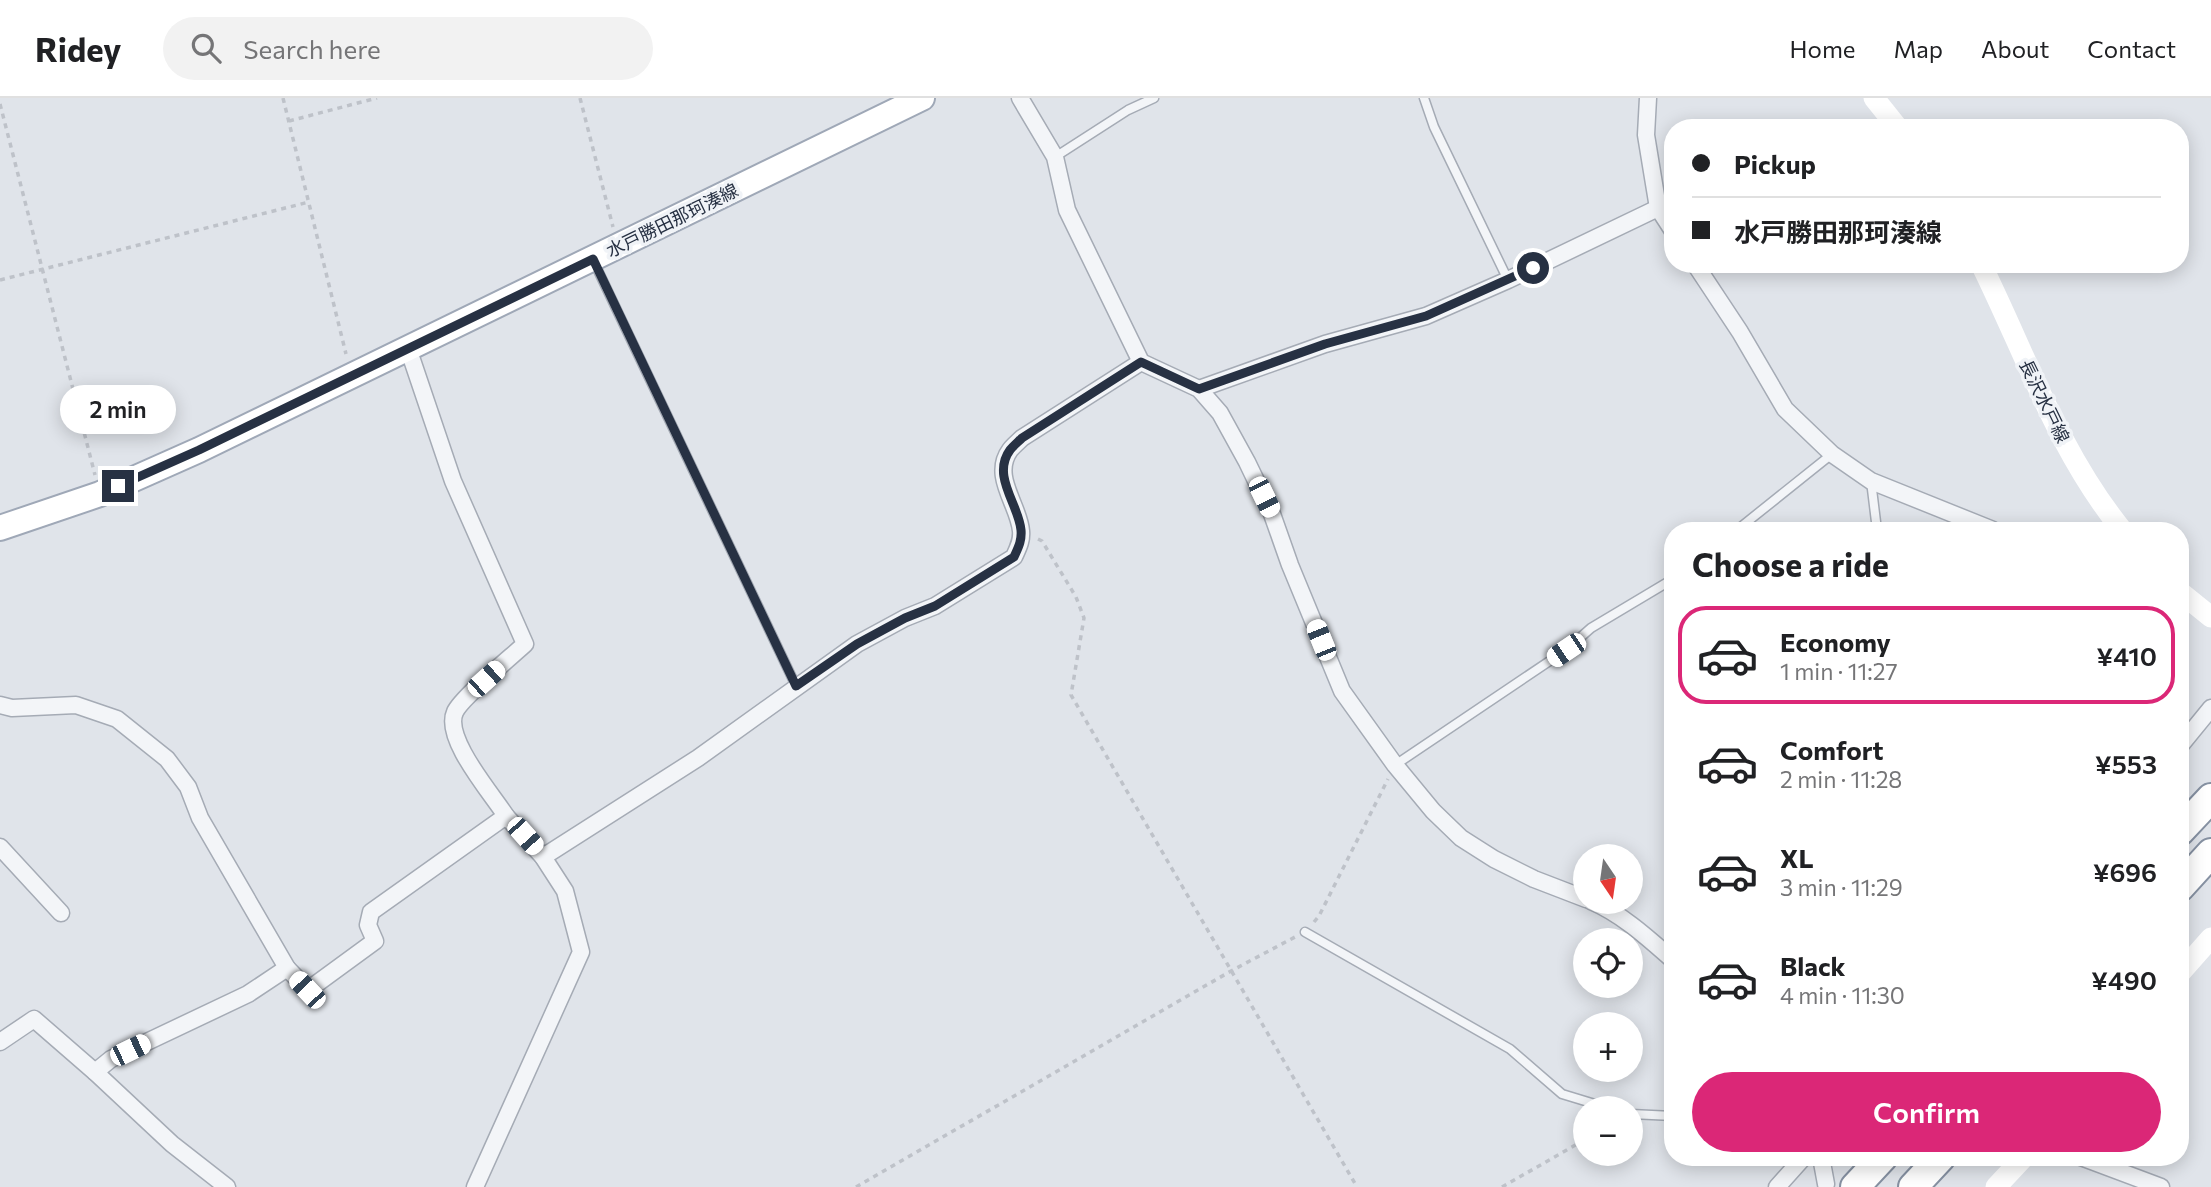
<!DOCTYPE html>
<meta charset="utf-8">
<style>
body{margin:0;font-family:Commissioner,"Noto Sans JP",sans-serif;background:#f2f2f2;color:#202124;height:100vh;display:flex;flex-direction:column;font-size:26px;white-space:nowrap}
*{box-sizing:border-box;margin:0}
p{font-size:23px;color:#757577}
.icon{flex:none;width:38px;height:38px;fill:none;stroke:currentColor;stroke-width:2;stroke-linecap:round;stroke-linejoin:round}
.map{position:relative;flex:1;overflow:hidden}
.details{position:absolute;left:1664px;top:424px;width:525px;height:644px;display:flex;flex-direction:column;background:#fff;border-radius:28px;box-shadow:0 4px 18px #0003}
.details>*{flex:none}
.banner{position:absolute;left:1664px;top:21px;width:525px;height:154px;border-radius:28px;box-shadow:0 4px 18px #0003;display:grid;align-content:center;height:154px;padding:0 28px;background:#fff}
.needle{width:46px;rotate:167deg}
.tools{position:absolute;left:1573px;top:746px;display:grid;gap:14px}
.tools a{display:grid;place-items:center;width:70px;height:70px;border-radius:50%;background:#fff;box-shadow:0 4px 18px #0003;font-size:35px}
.end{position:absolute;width:32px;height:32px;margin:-16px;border:9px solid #273143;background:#fff;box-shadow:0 0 0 4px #fff}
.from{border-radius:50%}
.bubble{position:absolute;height:49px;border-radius:24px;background:#fff;box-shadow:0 4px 18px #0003;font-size:23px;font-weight:600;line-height:49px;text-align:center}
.car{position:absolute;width:21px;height:42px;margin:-21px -10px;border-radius:9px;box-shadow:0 0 5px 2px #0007;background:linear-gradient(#fff 24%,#345 0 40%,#fff 0 76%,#345 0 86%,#fff 0)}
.banner b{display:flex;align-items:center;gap:24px;height:66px;font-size:26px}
.banner b+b{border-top:2px solid #e0e0e0}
.banner i{width:18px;height:18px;background:#202124}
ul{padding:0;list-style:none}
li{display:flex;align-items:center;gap:21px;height:98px;margin:0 14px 10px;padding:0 14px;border:4px solid transparent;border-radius:28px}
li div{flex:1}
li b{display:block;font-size:26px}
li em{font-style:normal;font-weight:600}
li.selected{border-color:#db2777}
li>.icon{width:63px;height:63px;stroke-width:1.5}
h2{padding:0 28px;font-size:32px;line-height:84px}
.cta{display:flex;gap:14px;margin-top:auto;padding:14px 28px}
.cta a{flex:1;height:80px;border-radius:42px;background:#db2777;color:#fff;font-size:28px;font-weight:600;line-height:80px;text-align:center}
header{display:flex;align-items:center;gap:42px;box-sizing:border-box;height:98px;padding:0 35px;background:#fff;border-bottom:2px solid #e0e0e0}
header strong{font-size:33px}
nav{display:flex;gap:38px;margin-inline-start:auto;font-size:24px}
.search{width:490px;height:63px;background:#f2f2f2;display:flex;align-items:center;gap:18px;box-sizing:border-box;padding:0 24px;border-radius:38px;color:#757577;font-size:26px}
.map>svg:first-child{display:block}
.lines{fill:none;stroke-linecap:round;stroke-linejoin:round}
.lane-casing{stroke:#a5abb5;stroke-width:11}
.street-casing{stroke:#a5abb5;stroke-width:19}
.primary-casing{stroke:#9fa8b7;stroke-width:28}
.highway-casing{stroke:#8691a2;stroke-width:32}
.path{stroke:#bec2c9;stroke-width:3.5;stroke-dasharray:5 5;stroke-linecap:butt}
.lane{stroke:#f3f5f8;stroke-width:8}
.street{stroke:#f3f5f8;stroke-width:16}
.secondary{stroke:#fff;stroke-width:21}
.primary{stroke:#fff;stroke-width:24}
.highway{stroke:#fff;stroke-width:28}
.route{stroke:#273143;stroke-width:9}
.labels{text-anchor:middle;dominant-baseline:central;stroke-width:7;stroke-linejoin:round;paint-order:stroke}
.street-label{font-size:18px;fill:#273143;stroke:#f0f3f7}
</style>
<header>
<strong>Ridey</strong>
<div class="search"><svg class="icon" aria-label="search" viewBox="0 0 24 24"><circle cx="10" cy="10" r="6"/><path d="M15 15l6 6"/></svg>Search here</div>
<nav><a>Home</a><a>Map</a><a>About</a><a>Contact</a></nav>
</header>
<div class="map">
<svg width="2211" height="1089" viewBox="0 0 2211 1089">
<rect width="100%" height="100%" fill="#e0e4ea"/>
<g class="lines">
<g class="lane-casing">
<g id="lane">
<polyline points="1424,0 1434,29 1508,182"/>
<polyline points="1055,59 1128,12 1154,0"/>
<polyline points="594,164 796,588"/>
<polyline points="1871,383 1877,432"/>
<polyline points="1737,432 1832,356"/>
<polyline points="1395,667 1566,552 1591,530 1673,481"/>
<polyline points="1305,834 1510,951 1562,996 1608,1010"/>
<polyline points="1631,1016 1673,1018"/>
</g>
</g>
<g class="street-casing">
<g id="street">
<polyline points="1020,0 1055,59 1067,112 1141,264 1199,291 1220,315 1247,364 1272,416 1290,467 1342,593 1395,667 1433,713 1461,740 1494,761 1534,781 1586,801"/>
<polyline points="1648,0 1646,37 1658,110 1673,133"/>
<polyline points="1695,166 1740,234 1785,311 1832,356 1871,383 1993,432"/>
<polyline points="1199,291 1325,246 1426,218 1508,182 1658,110"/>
<path d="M0,607l12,3 64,-3 41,14 50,40 21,28 12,31 87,150 21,22 67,-49 -7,-16 3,-13 135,-96c-14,-22 -63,-78 -51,-104 6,-14 56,-55 70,-68l-72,-163 -45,-133"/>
<polyline points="2180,648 2211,610"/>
<polyline points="0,749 61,815"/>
<path d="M543,759l155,-99 159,-114 48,-26 30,-12 79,-49c4,-9 8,-16 7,-26 -2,-26 -30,-55 -11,-81 3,-4 8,-8 12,-12l119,-76"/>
<path d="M1591,803c31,13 57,37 82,59"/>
<polyline points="0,944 34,921 95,974"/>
<polyline points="1821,1059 1826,1086"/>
<polyline points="2081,1059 2161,1089"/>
<polyline points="227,1089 172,1046 95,974 111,961 248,896 287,870"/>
<polyline points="475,1089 581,854 565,793 543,759 506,718"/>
<polyline points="1777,1089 1804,1059"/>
</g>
</g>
<g class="primary-casing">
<polyline id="primary" points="0,430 100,396 199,352 922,0"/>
</g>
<g class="highway-casing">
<g id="highway">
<polyline points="2180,733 2211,700"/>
<polyline points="2180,789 2211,755"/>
<polyline points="1855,1089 1883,1059"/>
<polyline points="1913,1089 1941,1059"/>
</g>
</g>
<g class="path">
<polyline points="283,0 346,256"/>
<polyline points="580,0 613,129"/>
<polyline points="0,6 95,377"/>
<polyline points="289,23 377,0"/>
<polyline points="0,182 309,104"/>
<polyline points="1038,441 1042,443 1076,499 1084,520 1071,597 1357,1089"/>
<polyline points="1314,824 1319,818 1388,681"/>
<polyline points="856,1089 1231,873 1295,839"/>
<polyline points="1502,1089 1586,1041"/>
</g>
<use href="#lane" class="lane"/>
<use href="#street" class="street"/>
<g class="secondary">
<polyline points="1874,0 1898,30"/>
<path d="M1981,166c45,91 77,187 141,266"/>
<polyline points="2180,494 2211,519"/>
<polyline points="2180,875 2211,840"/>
<polyline points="1996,1089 2024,1059"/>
</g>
<use href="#primary" class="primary"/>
<use href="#highway" class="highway"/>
</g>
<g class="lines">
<path class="route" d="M118,388l81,-36 394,-191 203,427 61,-42 48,-26 30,-12 79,-49c4,-9 8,-16 7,-27 -2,-25 -30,-54 -11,-80 3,-4 8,-8 12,-12l119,-76 58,27 126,-45 101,-28 107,-48"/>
</g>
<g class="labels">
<g class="street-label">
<text transform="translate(672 122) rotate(-26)">水戸勝田那珂湊線</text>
<text transform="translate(2045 303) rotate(64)">長沢水戸線</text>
</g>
</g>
</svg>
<div class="tools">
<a><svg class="needle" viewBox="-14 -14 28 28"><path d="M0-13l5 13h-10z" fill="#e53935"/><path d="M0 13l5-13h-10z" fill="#757577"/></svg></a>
<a><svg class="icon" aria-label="locate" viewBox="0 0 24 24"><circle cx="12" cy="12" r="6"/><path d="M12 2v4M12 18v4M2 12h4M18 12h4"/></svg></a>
<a>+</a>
<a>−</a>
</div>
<i class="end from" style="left:1533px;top:170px"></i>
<i class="end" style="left:118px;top:388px"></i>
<div class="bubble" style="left:60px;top:287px;width:116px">2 min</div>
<i class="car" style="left:1264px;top:399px;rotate:154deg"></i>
<i class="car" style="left:1321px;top:542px;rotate:338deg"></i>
<i class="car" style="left:1566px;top:552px;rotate:236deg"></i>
<i class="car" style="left:486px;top:581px;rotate:48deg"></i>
<i class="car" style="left:525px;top:738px;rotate:138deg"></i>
<i class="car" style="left:307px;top:892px;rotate:317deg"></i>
<i class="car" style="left:130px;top:952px;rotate:64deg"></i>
<div class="banner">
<b><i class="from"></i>Pickup</b>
<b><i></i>水戸勝田那珂湊線</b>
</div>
<section class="details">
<h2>Choose a ride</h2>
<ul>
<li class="selected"><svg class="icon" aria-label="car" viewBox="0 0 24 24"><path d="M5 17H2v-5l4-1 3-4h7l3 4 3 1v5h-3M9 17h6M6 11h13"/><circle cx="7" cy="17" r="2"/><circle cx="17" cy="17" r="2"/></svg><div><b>Economy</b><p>1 min · 11:27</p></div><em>¥410</em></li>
<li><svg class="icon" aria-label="car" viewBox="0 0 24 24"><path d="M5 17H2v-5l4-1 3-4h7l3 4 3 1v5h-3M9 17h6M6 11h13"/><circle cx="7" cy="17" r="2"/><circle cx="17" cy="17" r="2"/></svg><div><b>Comfort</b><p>2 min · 11:28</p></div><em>¥553</em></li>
<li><svg class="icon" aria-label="car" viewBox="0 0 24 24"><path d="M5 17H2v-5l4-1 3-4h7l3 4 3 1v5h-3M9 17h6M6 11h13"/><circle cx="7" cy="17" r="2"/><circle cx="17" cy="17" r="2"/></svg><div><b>XL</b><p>3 min · 11:29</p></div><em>¥696</em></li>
<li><svg class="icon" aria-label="car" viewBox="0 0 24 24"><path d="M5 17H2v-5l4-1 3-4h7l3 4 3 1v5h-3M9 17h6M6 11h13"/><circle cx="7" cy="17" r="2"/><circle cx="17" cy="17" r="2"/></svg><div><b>Black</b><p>4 min · 11:30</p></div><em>¥490</em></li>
</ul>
<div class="cta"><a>Confirm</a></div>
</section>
</div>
